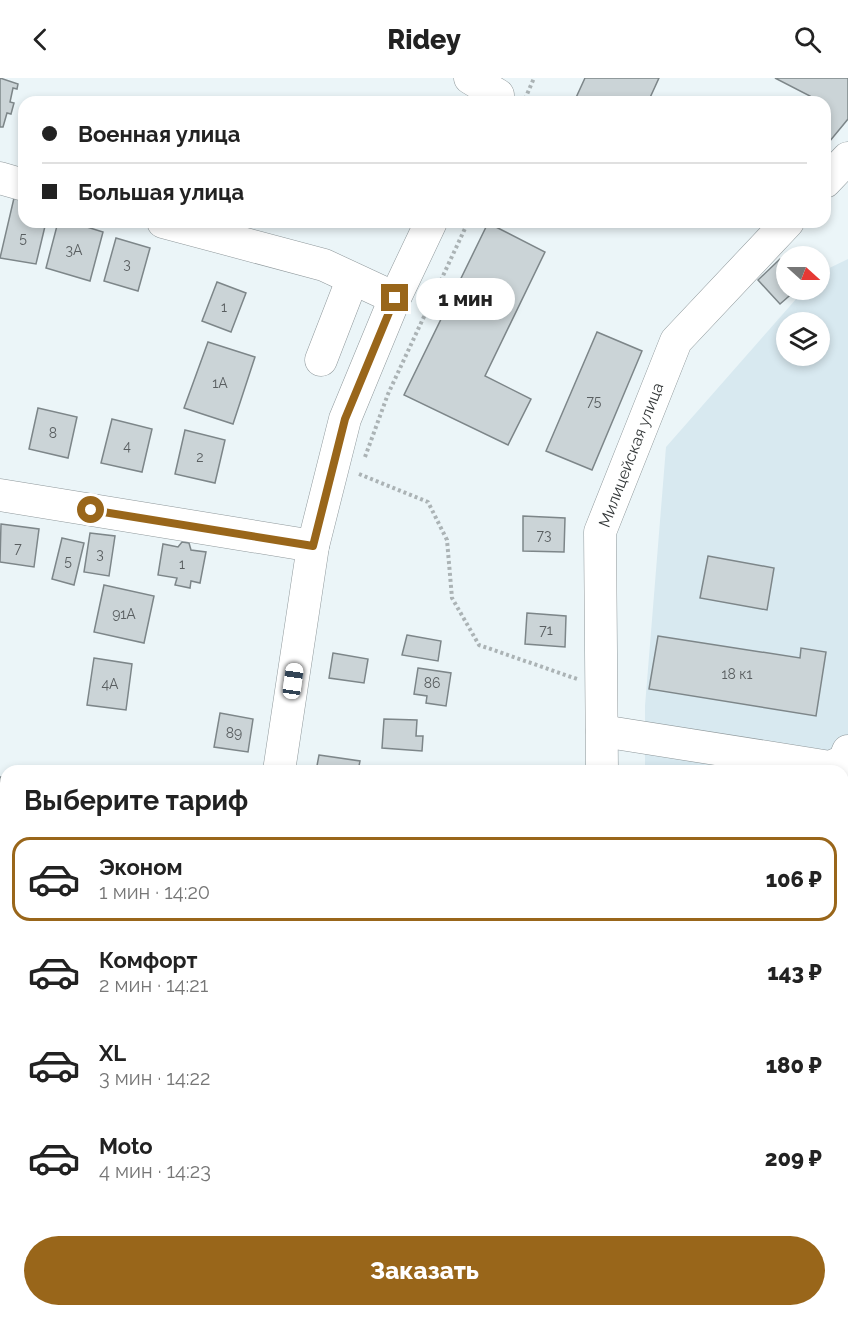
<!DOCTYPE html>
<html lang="ru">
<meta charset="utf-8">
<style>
body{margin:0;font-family:Raleway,sans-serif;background:#f6f6f6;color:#222;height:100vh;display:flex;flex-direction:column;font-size:22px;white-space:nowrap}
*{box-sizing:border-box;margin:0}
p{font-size:20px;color:#767676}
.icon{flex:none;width:33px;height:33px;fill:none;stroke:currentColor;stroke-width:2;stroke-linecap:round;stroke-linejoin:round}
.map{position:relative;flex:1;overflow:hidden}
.details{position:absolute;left:0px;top:687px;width:849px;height:552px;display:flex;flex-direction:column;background:#fff;border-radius:18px 18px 0 0;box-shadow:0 3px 9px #0003}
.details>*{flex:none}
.hud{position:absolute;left:18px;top:18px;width:813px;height:132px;border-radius:18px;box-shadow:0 3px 9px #0003;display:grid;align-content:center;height:132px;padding:0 24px;background:#fff}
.needle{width:39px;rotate:111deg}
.tools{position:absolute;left:776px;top:168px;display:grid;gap:12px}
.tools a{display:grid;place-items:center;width:54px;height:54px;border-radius:50%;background:#fff;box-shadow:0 3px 9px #0003;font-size:30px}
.end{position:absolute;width:27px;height:27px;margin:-14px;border:8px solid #99661a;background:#fff;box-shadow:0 0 0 3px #fff}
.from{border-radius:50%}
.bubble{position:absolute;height:42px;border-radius:21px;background:#fff;box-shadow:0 3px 9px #0003;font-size:20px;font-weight:800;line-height:42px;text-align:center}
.car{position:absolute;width:18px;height:36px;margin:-18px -9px;border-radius:8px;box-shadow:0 0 4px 2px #0007;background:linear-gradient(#fff 24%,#345 0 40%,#fff 0 76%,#345 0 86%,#fff 0)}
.hud b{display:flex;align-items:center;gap:21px;height:57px;font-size:22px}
.hud b+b{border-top:2px solid #e0e0e0}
.hud i{width:15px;height:15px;background:#222}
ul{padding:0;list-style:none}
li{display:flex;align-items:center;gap:18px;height:84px;margin:0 12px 9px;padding:0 12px;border:3px solid transparent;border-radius:18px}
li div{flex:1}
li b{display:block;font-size:22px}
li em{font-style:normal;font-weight:800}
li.on{border-color:#99661a}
li>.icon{width:54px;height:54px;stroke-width:1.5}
h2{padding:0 24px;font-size:27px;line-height:72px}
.action{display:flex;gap:12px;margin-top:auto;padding:12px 24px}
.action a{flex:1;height:69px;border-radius:36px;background:#99661a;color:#fff;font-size:24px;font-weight:800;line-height:69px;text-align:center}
header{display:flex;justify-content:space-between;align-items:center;height:78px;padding:0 24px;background:#fff;font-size:27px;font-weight:800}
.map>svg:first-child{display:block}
.built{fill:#d8e9f0;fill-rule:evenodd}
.building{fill:#cbd4d7;stroke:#7d8689;stroke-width:1.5}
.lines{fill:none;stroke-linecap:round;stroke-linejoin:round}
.minor-casing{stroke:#8f989b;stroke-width:33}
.path{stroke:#abb3b5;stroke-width:4;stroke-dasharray:3 3;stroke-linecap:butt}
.minor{stroke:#fff;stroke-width:32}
.route{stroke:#99661a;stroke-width:8}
.labels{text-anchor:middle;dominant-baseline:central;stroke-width:6;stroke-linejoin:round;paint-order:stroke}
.number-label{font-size:14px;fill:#595e60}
.street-label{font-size:16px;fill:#333738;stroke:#fff}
</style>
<header><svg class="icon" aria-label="back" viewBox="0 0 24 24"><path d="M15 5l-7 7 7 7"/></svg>Ridey<svg class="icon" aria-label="search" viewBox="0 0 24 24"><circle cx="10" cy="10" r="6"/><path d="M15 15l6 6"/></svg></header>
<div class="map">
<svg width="848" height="1239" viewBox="0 0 848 1239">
<rect width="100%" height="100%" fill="#ebf5f8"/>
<path class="built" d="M848,181v792l-5,-1v-279h-198v-65l21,-259 138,-157h15v-17zM786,244h33v34h-33z"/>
<g class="building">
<polygon points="0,0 18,6 17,11 13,10 10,24 14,25 11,36 7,35 3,49 0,49"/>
<polygon points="585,0 659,0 648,24 574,24"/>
<polygon points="775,0 848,0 848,41 825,69 825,24 806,24 810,18"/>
<polygon points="14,120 24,123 24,144 46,144 36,186 0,180"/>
<polygon points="58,144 71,144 103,154 90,203 46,190"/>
<polygon points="488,145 545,174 485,298 531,321 508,367 404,317"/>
<polygon points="116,160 150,170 138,213 104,203"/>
<polygon points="780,181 786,188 786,212 796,212 780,226 758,202"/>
<polygon points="217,204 246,215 231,254 202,243"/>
<polygon points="597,254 642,273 592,392 546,373"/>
<polygon points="208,264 255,279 233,346 184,330"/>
<polygon points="38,330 77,339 68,380 29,371"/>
<polygon points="112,341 152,351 142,394 101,385"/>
<polygon points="185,352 225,362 215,405 175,396"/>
<polygon points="523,438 565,440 564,474 523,473"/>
<polygon points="1,446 39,451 34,489 0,484"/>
<polygon points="90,455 115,458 109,498 84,494"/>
<polygon points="62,460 84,465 74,507 52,501"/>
<polygon points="182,464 189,465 191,472 206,474 200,505 191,503 190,510 175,507 177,500 158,497 163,466 178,469"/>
<polygon points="708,478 774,490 767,532 700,520"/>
<polygon points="104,507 154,518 144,565 94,554"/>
<polygon points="527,535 566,538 565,569 525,566"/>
<polygon points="407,557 441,563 438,583 402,577"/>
<polygon points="658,558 800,580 801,570 826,574 816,638 649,611"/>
<polygon points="333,575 368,581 364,605 329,600"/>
<polygon points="94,580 132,586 126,632 87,627"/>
<polygon points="418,590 451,595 446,628 426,625 427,618 414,616"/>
<polygon points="220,635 253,641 248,674 214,669"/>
<polygon points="384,641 417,642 416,658 423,658 422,673 382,670"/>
<polygon points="319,677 360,683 358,693 316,693"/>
<polygon points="0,699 6,699 6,739 0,738"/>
<polygon points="6,828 6,856 1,854"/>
<polygon points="843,1003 848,1004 848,1066 843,1065"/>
<polygon points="0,1084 6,1086 0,1105"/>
<polygon points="843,1161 848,1162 843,1201 848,1201 848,1229 843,1228"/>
<polygon points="0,1183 6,1185 6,1223 0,1221"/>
<polygon points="254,1233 464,1233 463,1239 253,1239"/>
<rect x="636" y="1233" width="36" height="6"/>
</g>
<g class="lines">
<g class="minor-casing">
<g id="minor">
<polyline points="470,0 498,17"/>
<polyline points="0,100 24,107"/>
<polyline points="825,104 848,80"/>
<polyline points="163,144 324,187 395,220"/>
<polyline points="321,282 352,202"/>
<polyline points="0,417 313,468"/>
<polyline points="602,653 830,689 844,683 848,673"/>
<polyline points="279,693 313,468 345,341 395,220 431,144"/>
<polyline points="602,693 600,454 676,263 788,144"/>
<polyline points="0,784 6,786"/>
<polyline points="0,1168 6,1169"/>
<polyline points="605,1233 605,1239"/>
<polyline points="20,1239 21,1233"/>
<polyline points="194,1239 195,1233"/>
<polyline points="535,1239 536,1233"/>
</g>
</g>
<g class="path">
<polyline points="525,21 534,0"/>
<polyline points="365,379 388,316 468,144"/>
<polyline points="359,396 428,424 447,462 452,520 479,567 577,601"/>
</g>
<use href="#minor" class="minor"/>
</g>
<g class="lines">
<polyline class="route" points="91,432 313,468 345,341 395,220"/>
</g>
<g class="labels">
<g class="number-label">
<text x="23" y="160">5</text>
<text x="74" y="172">3А</text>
<text x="127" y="186">3</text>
<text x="224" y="229">1</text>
<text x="220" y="305">1А</text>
<text x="594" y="323">75</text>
<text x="53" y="355">8</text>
<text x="127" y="368">4</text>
<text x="200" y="379">2</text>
<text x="544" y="457">73</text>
<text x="18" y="470">7</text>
<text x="100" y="476">3</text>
<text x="68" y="483">5</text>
<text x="182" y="486">1</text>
<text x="124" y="536">91А</text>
<text x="546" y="552">71</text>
<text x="737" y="596">18 к1</text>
<text x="432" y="605">86</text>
<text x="110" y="606">4А</text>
<text x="234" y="655">89</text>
</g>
<g class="street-label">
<text transform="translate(631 377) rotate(-69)">Милицейская улица</text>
</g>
</g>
</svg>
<div class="tools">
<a><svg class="needle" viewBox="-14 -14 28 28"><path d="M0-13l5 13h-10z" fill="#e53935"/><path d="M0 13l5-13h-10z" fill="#767676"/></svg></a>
<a><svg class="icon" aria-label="layers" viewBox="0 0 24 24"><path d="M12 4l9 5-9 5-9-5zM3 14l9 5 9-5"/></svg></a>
</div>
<i class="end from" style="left:91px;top:432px"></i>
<i class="end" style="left:395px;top:220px"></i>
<div class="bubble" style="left:416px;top:200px;width:99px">1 мин</div>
<i class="car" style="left:293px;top:603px;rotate:8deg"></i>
<div class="hud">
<b><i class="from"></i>Военная улица</b>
<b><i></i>Большая улица</b>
</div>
<section class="details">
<h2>Выберите тариф</h2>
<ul>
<li class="on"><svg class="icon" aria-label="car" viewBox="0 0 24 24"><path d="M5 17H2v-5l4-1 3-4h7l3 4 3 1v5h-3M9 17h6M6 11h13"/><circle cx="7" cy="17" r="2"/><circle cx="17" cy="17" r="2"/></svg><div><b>Эконом</b><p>1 мин · 14:20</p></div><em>106 ₽</em></li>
<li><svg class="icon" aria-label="car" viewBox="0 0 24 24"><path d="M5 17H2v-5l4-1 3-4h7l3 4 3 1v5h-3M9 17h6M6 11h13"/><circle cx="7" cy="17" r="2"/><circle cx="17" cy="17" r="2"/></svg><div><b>Комфорт</b><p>2 мин · 14:21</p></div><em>143 ₽</em></li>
<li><svg class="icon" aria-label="car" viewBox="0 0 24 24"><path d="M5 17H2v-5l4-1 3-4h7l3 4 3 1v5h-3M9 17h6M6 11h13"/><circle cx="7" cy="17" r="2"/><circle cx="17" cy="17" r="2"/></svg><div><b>XL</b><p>3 мин · 14:22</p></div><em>180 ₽</em></li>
<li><svg class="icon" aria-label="car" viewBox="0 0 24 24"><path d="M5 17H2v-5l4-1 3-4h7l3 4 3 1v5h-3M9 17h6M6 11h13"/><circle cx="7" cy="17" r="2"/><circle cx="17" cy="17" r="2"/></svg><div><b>Moto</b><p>4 мин · 14:23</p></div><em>209 ₽</em></li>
</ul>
<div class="action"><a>Заказать</a></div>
</section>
</div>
